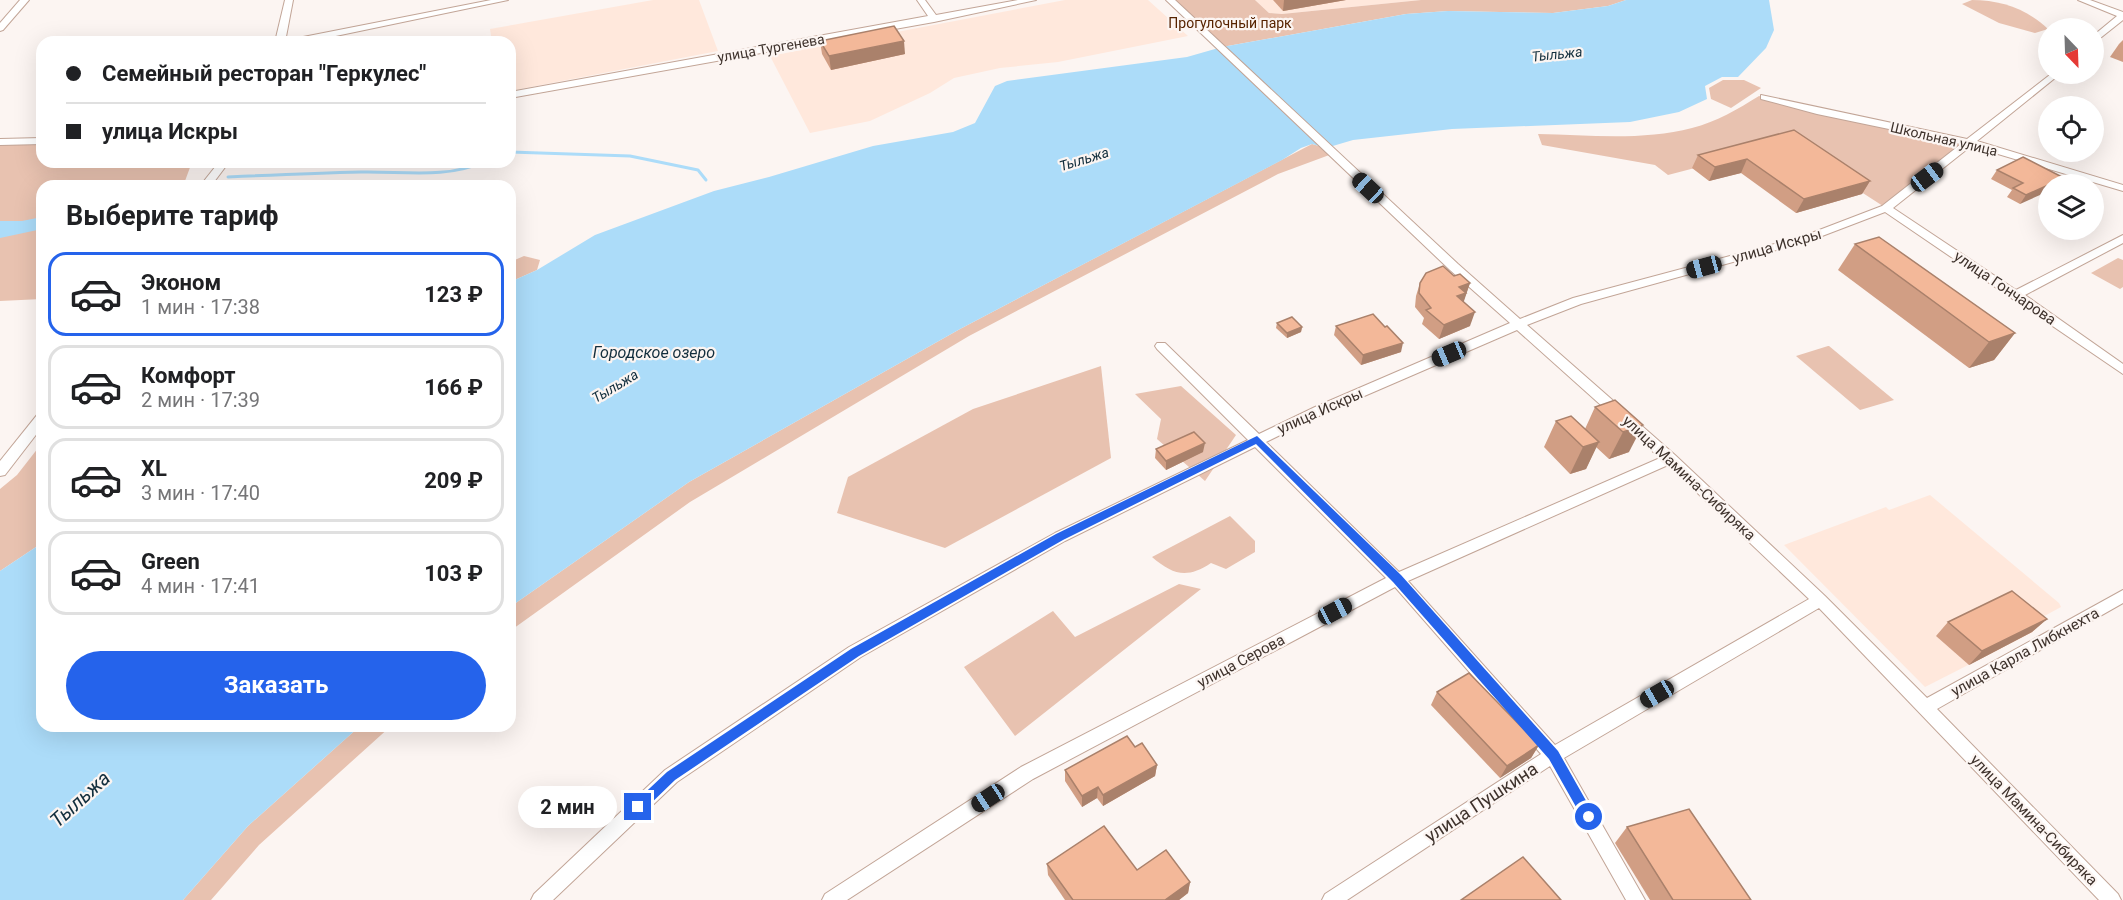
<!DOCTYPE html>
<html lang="ru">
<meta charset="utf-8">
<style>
body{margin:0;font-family:Roboto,sans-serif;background:#f2f2f2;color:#202124;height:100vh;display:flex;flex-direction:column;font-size:22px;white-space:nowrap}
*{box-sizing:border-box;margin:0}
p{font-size:20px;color:#757577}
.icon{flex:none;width:33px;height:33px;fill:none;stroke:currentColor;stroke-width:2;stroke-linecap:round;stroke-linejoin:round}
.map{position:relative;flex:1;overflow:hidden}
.panel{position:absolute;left:36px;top:180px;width:480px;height:552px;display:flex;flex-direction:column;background:#fff;border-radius:18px;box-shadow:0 6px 24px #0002}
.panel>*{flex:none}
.hud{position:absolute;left:36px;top:36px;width:480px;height:132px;border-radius:18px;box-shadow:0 6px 24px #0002;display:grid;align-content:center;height:132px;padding:0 30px;background:#fff}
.needle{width:39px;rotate:157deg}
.tools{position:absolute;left:2038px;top:18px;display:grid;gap:12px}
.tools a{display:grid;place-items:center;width:66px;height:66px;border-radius:50%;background:#fff;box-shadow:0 6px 24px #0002;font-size:30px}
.end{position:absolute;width:27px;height:27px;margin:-14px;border:8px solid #2563eb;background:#fff;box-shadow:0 0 0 3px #fff}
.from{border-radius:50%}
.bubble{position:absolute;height:42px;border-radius:21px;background:#fff;box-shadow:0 6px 24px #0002;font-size:20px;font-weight:700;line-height:42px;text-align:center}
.car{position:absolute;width:18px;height:36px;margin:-18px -9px;border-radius:8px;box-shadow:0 0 4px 2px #0007;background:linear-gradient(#222 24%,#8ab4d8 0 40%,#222 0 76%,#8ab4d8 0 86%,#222 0)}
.hud b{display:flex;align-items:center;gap:21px;height:57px;font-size:22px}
.hud b+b{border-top:2px solid #e0e0e0}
.hud i{width:15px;height:15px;background:#202124}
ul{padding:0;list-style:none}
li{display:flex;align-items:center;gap:18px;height:84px;margin:0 12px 9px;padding:0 18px;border:3px solid #e0e0e0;border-radius:18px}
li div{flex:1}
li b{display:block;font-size:22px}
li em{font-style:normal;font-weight:700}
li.active{border-color:#2563eb}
li>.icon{width:54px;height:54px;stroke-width:1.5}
h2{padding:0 30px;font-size:27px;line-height:72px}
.cta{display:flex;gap:12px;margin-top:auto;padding:12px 30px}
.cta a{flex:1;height:69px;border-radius:36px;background:#2563eb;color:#fff;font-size:24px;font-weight:700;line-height:69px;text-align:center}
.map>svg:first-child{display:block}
.built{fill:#ffe8dc}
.green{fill:#e8c2b0}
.water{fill:#acdcf9}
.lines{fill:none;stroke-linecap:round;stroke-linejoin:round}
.stream{stroke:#acdcf9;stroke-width:3}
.minor-casing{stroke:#c2a597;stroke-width:2}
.minor{fill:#fff;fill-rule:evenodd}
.wall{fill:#d19e84}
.shaded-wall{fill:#aa816b}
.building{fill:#f3b899;stroke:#aa816b;stroke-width:1.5}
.route{fill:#2563eb}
.labels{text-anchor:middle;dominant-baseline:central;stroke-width:4.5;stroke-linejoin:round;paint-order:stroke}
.far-park-label{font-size:14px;fill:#572300;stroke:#fcf5f2}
.far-street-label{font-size:14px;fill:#3e322c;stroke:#fcf5f2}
.far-water-label{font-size:14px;font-style:italic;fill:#122e3d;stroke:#fcf5f2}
.street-label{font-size:15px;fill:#3e322c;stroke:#fcf5f2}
.water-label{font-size:16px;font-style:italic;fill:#122e3d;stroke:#fcf5f2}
.near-street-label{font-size:18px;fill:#3e322c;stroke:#fcf5f2}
.near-water-label{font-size:20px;font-style:italic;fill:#122e3d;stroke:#fcf5f2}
</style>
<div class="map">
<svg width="2123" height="900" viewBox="0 0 2123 900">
<rect width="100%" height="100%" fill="#fcf5f2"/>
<g class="built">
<polygon points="653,0 699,0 718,51 510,91 510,42 492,42 490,29"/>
<polygon points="1065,0 1148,0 1188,36 1058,62 1000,68 954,78 930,93 870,121 810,133 770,56"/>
<polygon points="1255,0 1421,0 1282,14 1269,13"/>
<polygon points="1930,495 2059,603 2061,607 2026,626 2033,632 1925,687 1784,545 1886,507 1889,510"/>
</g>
<g class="green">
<polygon points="1170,0 1255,0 1269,13 1282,14 1421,0 1626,0 1608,6 1553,13 1448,11 1406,14 1222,47"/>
<path d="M1972,0c29,0 55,9 76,29l-13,4 -36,-10 -37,-19z"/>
<polygon points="1723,80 1744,80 1761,88 1731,108 1711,99 1709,88"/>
<path d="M1759,96l58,15 154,32 -85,65 -99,-64 -119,31 -13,-10 -113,-20 -4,-11c50,1 105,7 154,-6 24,-6 46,-19 67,-32z"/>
<polygon points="42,141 42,162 192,162 185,181 207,183 205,186 42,186 42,299 0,301 0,142"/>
<polygon points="1312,144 1326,148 1332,154 1278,174 969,336 690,502 510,631 510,607 689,482 960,329"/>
<polygon points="524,256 540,260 537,270 510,282 510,262"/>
<polygon points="2118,258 2123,260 2123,287 2120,289 2091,273"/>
<polygon points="1828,346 1829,346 1894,400 1860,410 1796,356"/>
<polygon points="1101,366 1111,458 945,548 837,513 848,477 973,409"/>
<polygon points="1181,386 1236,435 1205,481 1157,439 1161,419 1135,394"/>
<polygon points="42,443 42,543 0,571 0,489 17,475"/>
<path d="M1230,516l25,25v11l-29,17 -15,-6c-24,16 -38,12 -59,-6z"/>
<polygon points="1179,584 1201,589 1015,736 964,667 1053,611 1075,637"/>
<polygon points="360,726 391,726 259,845 211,900 183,900 248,826"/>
</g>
<g class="water">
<polygon points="1626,0 1769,0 1774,30 1766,48 1738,77 1722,77 1705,86 1707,99 1679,112 1630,122 1452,129 1353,140 1326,148 1312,144 1301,148 1282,160 960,329 689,482 510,607 510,282 537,270 595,235 714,191 769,177 873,146 953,132 975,123 995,86 1007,81 1187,57 1222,47 1406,14 1448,11 1553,13 1608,6"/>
<polygon points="42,217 42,229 0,238 0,221 22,221"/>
<polygon points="42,543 42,726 360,726 248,826 183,900 0,900 0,571"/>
</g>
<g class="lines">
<g class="stream">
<polyline points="510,152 630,156 698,170 706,180"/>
<path d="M228,177c44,-2 89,-4 133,-5 41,-1 85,7 123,-10"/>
</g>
<g class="minor-casing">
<g id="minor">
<polygon points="20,0 29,0 3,30 0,31 0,23"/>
<polygon points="285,0 293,0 285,42 275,42"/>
<polygon points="491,0 508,0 307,42 288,42 293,39"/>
<polygon points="917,0 925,0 936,15 1018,0 1036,0 934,22 510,98 510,92 928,16"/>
<path d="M1166,0h9l283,264 62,55 53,-21 228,-61 81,-31 79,-62 -144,-30 -56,-15v-4l206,44 84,-65h9l-83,67 146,44v6l-152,-45 -78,62 123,82 107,-55v8l-98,52 98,69v10l-238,-162 -76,29 -228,63 -54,21 148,130 150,141 102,102 196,-108v13l-186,106 181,185 3,6h-22l-280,-292 -255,150 81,142h-19l-76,-134 -203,134h-25l3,-6 216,-140 -146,-167 -362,192 -186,121h-25l3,-6 196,-127 365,-189 -131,-131 -190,94 -204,116 -184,125 -124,118h-22l3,-6 131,-124 184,-123 206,-114 193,-93 -91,-91 -2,-3 2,-3h8l94,91 56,-27 195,-84 -60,-53zM1517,330l143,128 -261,114 -133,-130 59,-29zM1668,465l141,134 -254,146 -147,-164z"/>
<polygon points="2078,0 2090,0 2123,12 2123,20 2094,43 2094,35 2117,16"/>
<polygon points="42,138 42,144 0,145 0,139"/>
<polygon points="219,162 229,162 211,186 200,186"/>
<polygon points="42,413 42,427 5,475 0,476 0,461 37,415"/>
</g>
</g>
<use href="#minor" class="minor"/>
</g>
<g class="wall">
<polygon points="1273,0 1346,0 1283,11"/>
<polygon points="2123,40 2123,62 2110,57 2119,44"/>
<polygon points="820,41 905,54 831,70 822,54"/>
<polygon points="1794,130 1870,181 1862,194 1796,213 1741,173 1709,181 1692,168 1698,155"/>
<polygon points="1997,170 2064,178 2059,184 2049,184 2020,204 2007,197 2012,190 1991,179"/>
<polygon points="1855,244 2015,333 1994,360 1969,368 1838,270"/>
<polygon points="1454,276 1470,283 1463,302 1470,326 1439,339 1422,324 1424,318 1415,307 1416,296 1420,283"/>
<polygon points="1277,323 1302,327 1301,332 1287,338 1276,328"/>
<polygon points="1336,326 1385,327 1401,352 1361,365 1334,335"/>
<polygon points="1615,400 1629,452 1609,459 1596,447 1586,469 1570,474 1544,447 1556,421 1585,429 1595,407"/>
<polygon points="1156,449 1203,452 1166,470 1155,458"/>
<polygon points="2047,619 2032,632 1969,665 1936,636 1948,622"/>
<polygon points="1437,692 1539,745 1531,758 1500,778 1431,705"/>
<polygon points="1135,747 1157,765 1155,776 1103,806 1097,798 1082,807 1065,781 1065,770"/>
<polygon points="1627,827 1751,900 1650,900 1615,843"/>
<polygon points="1047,864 1137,870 1190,882 1188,893 1179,900 1065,900 1048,875"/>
</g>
<g class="shaded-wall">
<polygon points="1284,0 1346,0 1283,11"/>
<polygon points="904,41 905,54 831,70 829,56"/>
<polygon points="1747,159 1741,173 1709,181 1715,167"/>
<polygon points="2064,178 2059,184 2049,184"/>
<polygon points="1870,181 1862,194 1796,213 1804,199"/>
<polygon points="2049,185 2049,191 2020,204 2026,195"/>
<polygon points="1470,283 1462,307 1453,310 1459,287"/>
<polygon points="1475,312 1470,326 1439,339 1444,325"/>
<polygon points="1302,327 1301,332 1287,338 1287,333"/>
<polygon points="2015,333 1994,360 1969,368 1989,342"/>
<polygon points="1403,343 1401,352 1361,365 1363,355"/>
<polygon points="1643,425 1629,452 1609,459 1623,432"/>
<polygon points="1599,442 1586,469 1570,474 1583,447"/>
<polygon points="1205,443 1203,452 1166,470 1166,461"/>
<polygon points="2047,619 2032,632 1969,665 1982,651"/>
<polygon points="1539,745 1531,758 1500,778 1507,766"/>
<polygon points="1157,765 1155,776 1103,806 1103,795"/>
<polygon points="1098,787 1097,798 1082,807 1082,796"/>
<polygon points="1190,882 1188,893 1179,900 1165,900"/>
</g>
<g class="building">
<polygon points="894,26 904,41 829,56 820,41"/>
<polygon points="1794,130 1870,181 1804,199 1747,159 1715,167 1698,155"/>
<polygon points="2023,157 2064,178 2026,195 2013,188 2023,183 1997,170"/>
<polygon points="1879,237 2015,333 1989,342 1855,244"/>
<polygon points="1443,266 1454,276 1460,274 1470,283 1459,287 1466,293 1457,296 1475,312 1444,325 1426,310 1431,308 1419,293 1420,283 1426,273"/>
<polygon points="1373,314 1385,327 1387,326 1403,343 1363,355 1336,326"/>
<polygon points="1292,317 1302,327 1287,333 1277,323"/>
<polygon points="1615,400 1643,425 1623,432 1595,407"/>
<polygon points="1571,416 1599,442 1583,447 1556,421"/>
<polygon points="1194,432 1205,443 1166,461 1156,449"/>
<polygon points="2012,591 2047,619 1982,651 1948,622"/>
<polygon points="1469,673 1539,745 1507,766 1437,692"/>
<polygon points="1127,736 1135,747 1142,743 1157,765 1103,795 1098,787 1082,796 1065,770"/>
<polygon points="1689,809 1751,900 1673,900 1627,827"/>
<polygon points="1104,826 1137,870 1166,850 1190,882 1165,900 1073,900 1047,864"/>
<polygon points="1523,857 1561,900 1461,900"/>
</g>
<polygon class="route" points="1257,436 1401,575 1558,751 1593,813 1595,817 1593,821 1584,821 1549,759 1393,582 1256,444 1063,540 859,656 675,780 643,811 634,811 632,807 634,803 667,772 851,649 1056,534"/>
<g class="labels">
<g class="far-park-label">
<text x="1230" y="23">Прогулочный парк</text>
</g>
<g class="far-street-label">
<text transform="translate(771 48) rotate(-10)">улица Тургенева</text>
<text transform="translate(1944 139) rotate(13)">Школьная улица</text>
</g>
<g class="far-water-label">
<text transform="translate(1557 54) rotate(-6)">Тыльжа</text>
<text transform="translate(1084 159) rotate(-17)">Тыльжа</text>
<text transform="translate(615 386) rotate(-31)">Тыльжа</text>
</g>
<g class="street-label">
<text transform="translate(1777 246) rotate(-16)">улица Искры</text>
<text transform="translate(2005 288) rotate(34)">улица Гончарова</text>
<text transform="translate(1320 411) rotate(-24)">улица Искры</text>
<text transform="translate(1689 478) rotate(43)">улица Мамина-Сибиряка</text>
<text transform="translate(2025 652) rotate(-29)">улица Карла Либкнехта</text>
<text transform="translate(1241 661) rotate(-28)">улица Серова</text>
<text transform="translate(2034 820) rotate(46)">улица Мамина-Сибиряка</text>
</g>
<g class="water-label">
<text x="654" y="352">Городское озеро</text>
</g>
<g class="near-street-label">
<text transform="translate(1481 802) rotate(-33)">улица Пушкина</text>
</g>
<g class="near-water-label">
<text transform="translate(80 799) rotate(-42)">Тыльжа</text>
</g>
</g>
</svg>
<div class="tools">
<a><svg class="needle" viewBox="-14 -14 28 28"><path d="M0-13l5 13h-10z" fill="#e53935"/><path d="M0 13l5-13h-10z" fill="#757577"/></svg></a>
<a><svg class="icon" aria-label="locate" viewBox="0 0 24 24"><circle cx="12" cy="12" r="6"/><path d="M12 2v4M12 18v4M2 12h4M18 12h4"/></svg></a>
<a><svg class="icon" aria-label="layers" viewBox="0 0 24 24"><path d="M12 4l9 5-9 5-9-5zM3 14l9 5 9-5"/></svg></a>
</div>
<i class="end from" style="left:1589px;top:817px"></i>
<i class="end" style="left:638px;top:807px"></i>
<div class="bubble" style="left:518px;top:786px;width:99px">2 мин</div>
<i class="car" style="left:1927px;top:177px;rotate:53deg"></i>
<i class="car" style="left:1368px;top:188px;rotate:313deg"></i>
<i class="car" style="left:1704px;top:267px;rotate:255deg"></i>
<i class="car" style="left:1449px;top:354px;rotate:247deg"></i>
<i class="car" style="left:1335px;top:611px;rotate:62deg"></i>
<i class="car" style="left:1657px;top:694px;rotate:240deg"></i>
<i class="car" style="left:988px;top:798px;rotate:237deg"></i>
<div class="hud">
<b><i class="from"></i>Семейный ресторан &quot;Геркулес&quot;</b>
<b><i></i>улица Искры</b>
</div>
<section class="panel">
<h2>Выберите тариф</h2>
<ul>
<li class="active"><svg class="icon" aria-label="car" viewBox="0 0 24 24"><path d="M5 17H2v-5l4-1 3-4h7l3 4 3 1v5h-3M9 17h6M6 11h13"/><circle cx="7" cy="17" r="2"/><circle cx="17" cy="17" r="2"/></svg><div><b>Эконом</b><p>1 мин · 17:38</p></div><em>123 ₽</em></li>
<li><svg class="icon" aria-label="car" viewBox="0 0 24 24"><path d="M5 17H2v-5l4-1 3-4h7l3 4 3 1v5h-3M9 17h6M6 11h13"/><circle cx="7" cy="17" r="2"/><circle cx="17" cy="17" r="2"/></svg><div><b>Комфорт</b><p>2 мин · 17:39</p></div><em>166 ₽</em></li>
<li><svg class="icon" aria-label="car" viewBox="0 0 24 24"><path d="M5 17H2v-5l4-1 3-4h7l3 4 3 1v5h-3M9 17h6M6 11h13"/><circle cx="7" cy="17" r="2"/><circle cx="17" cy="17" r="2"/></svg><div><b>XL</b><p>3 мин · 17:40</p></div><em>209 ₽</em></li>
<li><svg class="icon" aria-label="car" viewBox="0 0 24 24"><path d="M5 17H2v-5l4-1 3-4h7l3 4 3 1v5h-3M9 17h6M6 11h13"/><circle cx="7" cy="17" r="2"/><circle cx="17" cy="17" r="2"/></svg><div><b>Green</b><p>4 мин · 17:41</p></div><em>103 ₽</em></li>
</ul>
<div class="cta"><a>Заказать</a></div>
</section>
</div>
